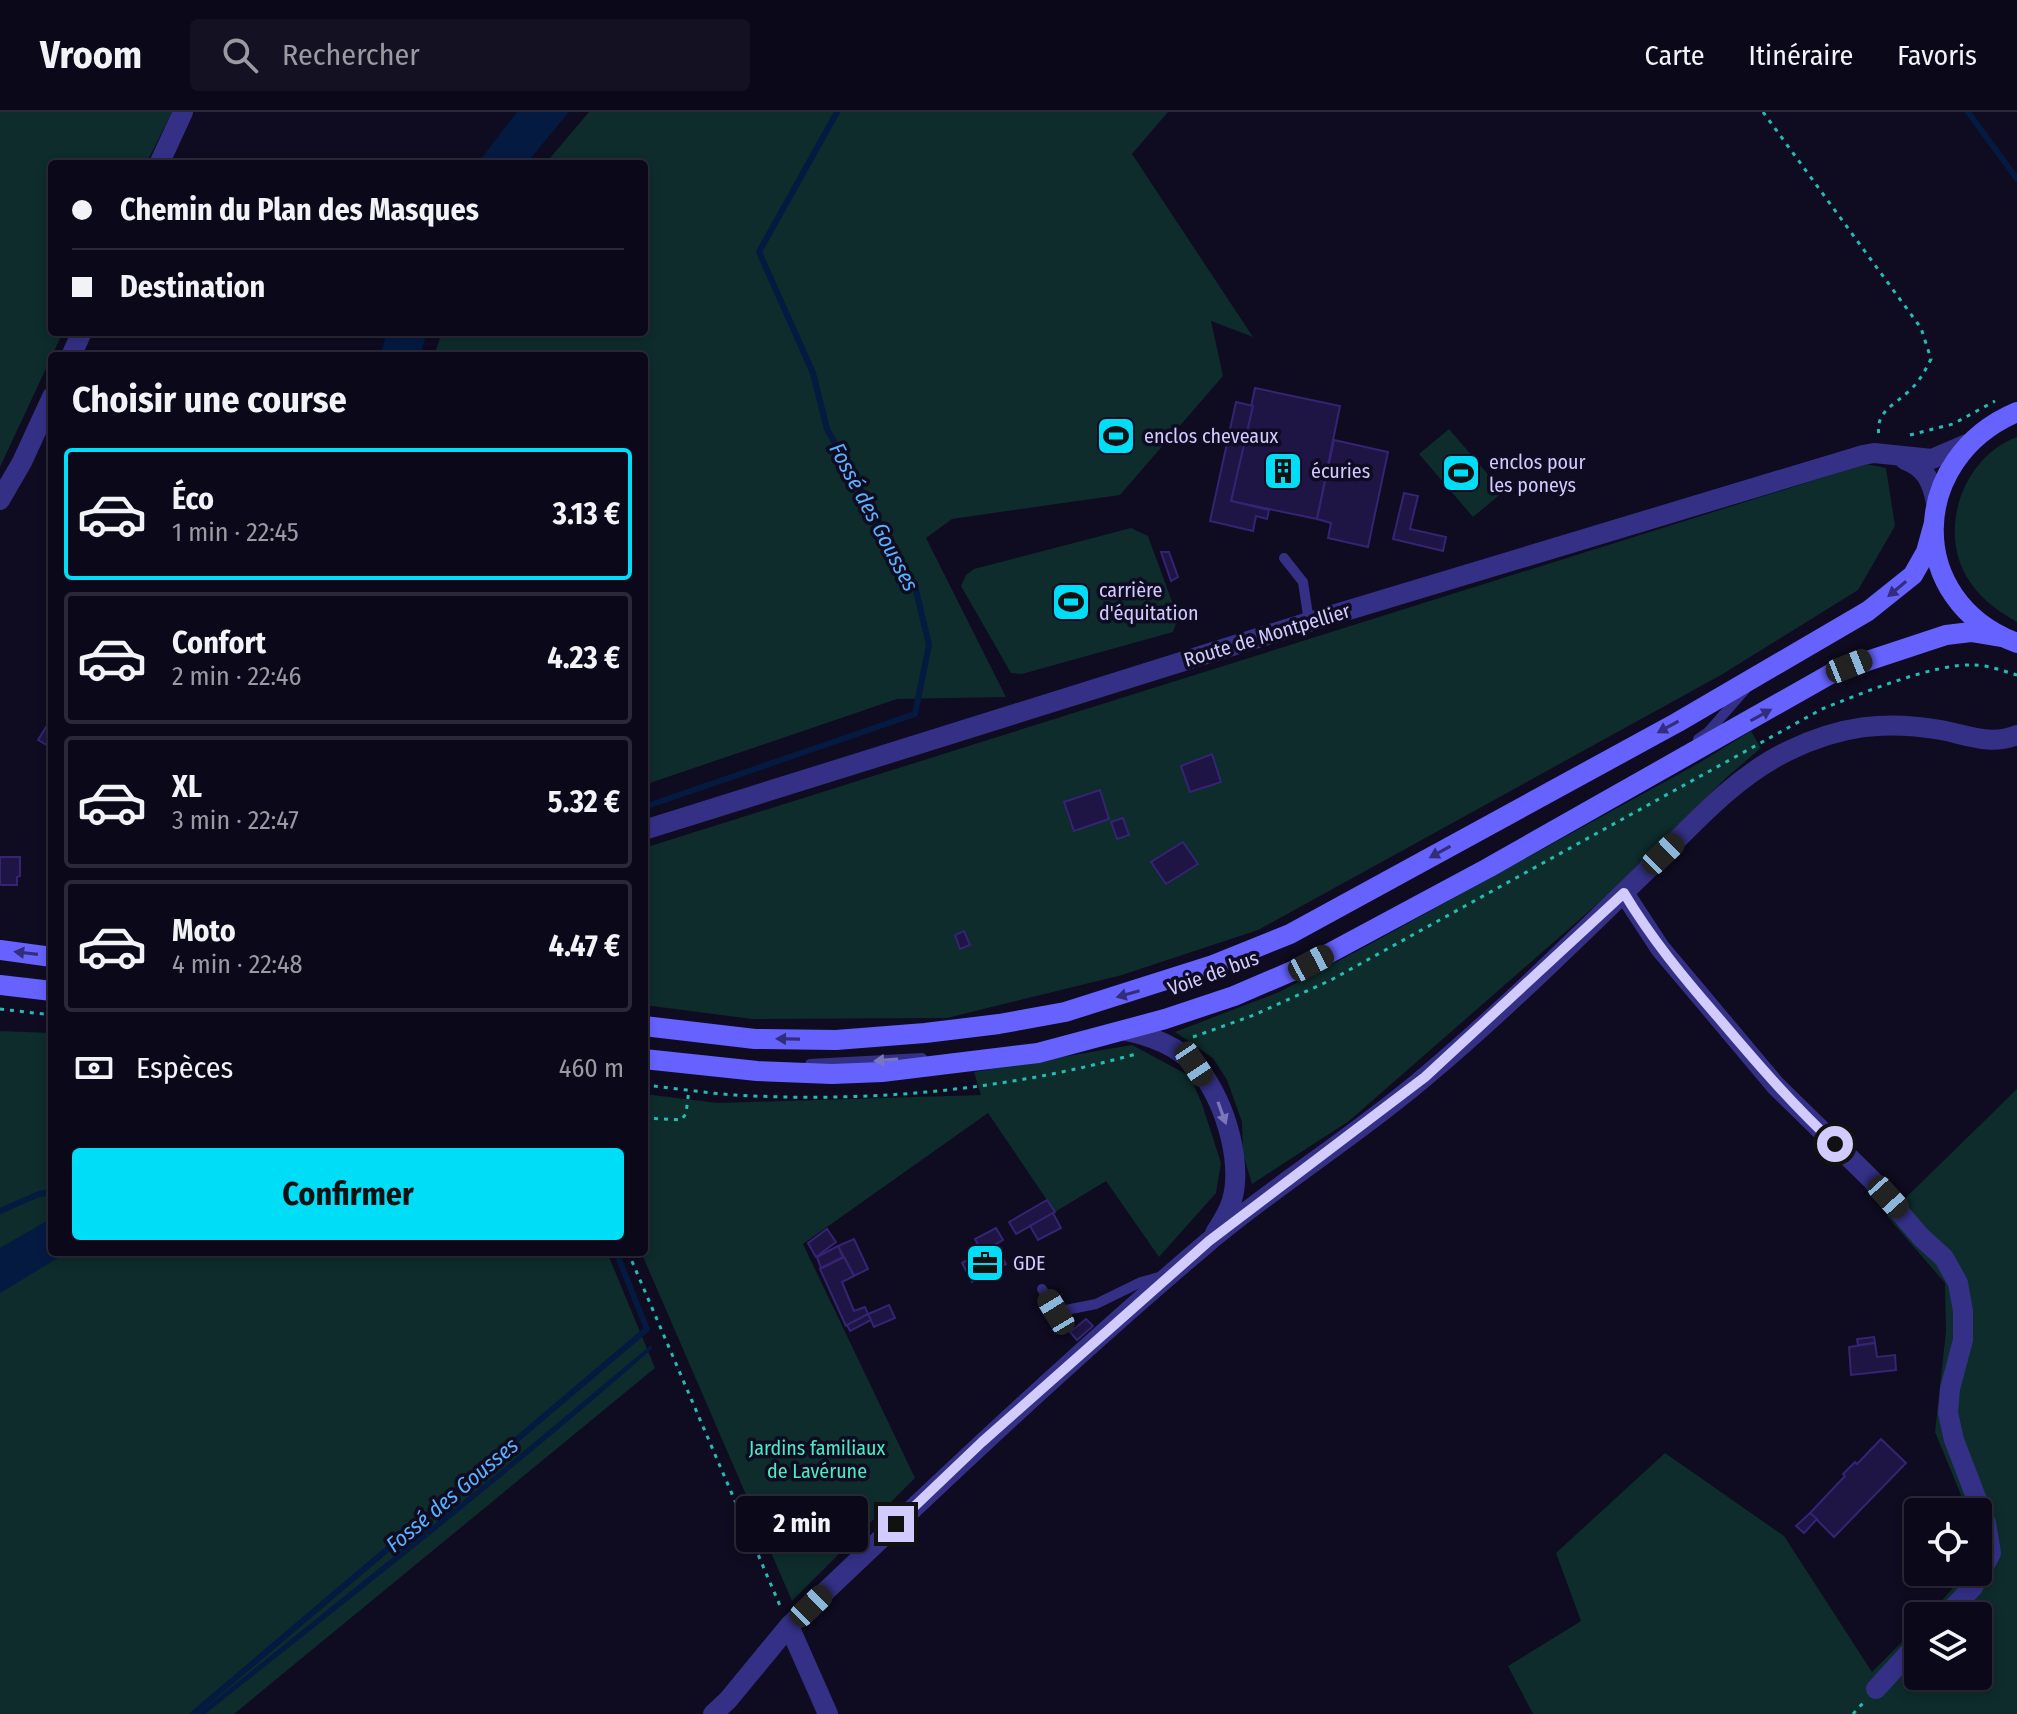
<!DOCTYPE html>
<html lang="fr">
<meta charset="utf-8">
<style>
body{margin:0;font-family:"Fira Sans Condensed",sans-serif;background:#141122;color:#f1f3f6;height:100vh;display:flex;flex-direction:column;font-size:30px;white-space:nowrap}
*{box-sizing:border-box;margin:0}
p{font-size:26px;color:#9a9aa2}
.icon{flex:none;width:44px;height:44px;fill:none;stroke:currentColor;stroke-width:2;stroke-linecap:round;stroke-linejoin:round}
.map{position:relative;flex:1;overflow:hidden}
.side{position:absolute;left:48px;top:240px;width:600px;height:904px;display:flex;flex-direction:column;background:#0b0819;border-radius:8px;box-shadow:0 4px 12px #0003,0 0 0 2px #2b2938}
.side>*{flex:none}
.guide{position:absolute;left:48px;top:48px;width:600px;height:176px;border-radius:8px;box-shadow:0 4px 12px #0003,0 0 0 2px #2b2938;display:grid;align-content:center;height:176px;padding:0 24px;background:#0b0819}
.controls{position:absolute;left:1904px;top:1386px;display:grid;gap:16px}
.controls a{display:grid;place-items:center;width:88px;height:88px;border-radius:8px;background:#0b0819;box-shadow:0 4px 12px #0003,0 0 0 2px #2b2938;font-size:40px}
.end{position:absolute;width:36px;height:36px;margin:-18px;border:10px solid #d1cbff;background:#111;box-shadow:0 0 0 4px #111}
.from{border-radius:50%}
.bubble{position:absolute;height:56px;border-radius:8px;background:#0b0819;box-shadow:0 4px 12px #0003,0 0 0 2px #2b2938;font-size:26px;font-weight:700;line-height:56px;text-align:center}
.car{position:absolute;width:24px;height:48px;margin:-24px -12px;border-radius:10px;box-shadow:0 0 6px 2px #0007;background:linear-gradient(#222 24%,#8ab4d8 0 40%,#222 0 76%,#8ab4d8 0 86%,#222 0)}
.guide b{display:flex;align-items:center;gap:28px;height:76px;font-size:30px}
.guide b+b{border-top:2px solid #2b2938}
.guide i{width:20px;height:20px;background:#f1f3f6}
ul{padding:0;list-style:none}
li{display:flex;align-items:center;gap:24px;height:132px;margin:0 16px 12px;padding:0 8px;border:4px solid #2b2938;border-radius:8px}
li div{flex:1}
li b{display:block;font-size:30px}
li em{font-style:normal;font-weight:700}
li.on{border-color:#00ddf6}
li>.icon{width:72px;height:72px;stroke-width:1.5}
h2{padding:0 24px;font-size:36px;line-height:96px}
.pay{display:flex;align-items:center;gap:20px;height:88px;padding:0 24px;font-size:30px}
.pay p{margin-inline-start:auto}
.cta{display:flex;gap:16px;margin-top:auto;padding:16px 24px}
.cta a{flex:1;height:92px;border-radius:8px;background:#00ddf6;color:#111;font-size:32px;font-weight:700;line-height:92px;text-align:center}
header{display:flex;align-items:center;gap:48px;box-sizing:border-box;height:112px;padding:0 40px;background:#0b0819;border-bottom:2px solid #2b2938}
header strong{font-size:38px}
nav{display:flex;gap:44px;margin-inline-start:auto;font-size:28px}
.search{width:560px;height:72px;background:#141122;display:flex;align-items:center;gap:20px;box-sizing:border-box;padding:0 28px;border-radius:8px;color:#9a9aa2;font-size:30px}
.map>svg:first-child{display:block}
.green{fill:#0d2c2b}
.water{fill:#041a41}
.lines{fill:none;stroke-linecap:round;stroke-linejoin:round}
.stream{stroke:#041a41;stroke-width:6}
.building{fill:#1e1544;stroke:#342473;stroke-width:2}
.path{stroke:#20beb5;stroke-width:3;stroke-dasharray:4 6;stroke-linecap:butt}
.service{stroke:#343086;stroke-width:10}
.minor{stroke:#343086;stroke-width:20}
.tertiary{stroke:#343086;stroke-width:20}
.secondary{stroke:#6662ff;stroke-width:20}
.oneway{fill:#322e7a}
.oneway2{fill:#7b76bc}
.route{stroke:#d1cbff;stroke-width:10}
.labels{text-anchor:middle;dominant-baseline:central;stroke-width:7;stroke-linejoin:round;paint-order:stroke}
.poi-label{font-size:20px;fill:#d1cbff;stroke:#0f0b21;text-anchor:start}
.street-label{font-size:20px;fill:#d1cbff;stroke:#0f0b21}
.park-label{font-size:20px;fill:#4aecc4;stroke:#0f0b21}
.water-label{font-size:22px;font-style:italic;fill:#59b2ff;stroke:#0f0b21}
</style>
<header>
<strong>Vroom</strong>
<div class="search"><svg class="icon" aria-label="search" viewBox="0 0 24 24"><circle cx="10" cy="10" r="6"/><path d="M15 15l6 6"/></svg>Rechercher</div>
<nav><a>Carte</a><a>Itinéraire</a><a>Favoris</a></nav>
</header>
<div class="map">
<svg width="2017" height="1602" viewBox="0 0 2017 1602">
<rect width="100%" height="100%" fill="#0f0b21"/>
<g class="green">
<polygon points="0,0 172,0 146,52 52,52 52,220 63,220 0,355"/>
<polygon points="589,0 1168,0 1132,42 1253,225 1211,209 1223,264 1120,383 952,407 926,426 1006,585 897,587 644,673 644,244 434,244 442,220 644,220 644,52 545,52"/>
<polygon points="1449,317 1503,380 1473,405 1419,342"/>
<path d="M2017,325v185c-19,-11 -34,-21 -47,-40 -34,-49 -8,-125 47,-145z"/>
<polygon points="1866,352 1886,356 1895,414 1858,478 1721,563 1258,818 1122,863 947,906 752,907 644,893 644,736"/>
<polygon points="1131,416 1148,424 1178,506 1173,520 1022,562 1011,561 961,474 966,463 974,457"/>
<polygon points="1751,619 1761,636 1726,666 1611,780 1349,1009 1252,1072 1243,1042 1242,1010 1227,968 1213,946 1175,920 1279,880 1361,837 1699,651"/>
<polygon points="0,919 52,921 52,1140 607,1140 655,1256 234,1602 0,1602"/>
<polygon points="1132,933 1190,964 1202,992 1221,1051 1216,1081 1159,1145 1106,1069 1055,1100 988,1001 803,1132 915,1366 792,1489 641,1140 644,1140 644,982 718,991 981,983 974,960"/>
<polygon points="2017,977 2017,1602 1533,1602 1508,1554 1581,1509 1556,1441 1665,1341 1784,1424 1872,1560 1918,1514 1918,1564 1978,1564 1978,1504 1928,1504 1967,1460 1978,1460 1978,1400 1968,1400 1935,1320 1946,1219 1945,1171 1887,1104"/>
</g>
<g class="water">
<polygon points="517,0 569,0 526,52 477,52"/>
<polygon points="387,220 427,220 420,244 380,244"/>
<polygon points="52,1106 52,1140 68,1140 0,1181 0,1136"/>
<path d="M651,1233l1,4c-145,127 -296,245 -447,365h-7l291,-234z"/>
</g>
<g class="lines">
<g class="stream">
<polyline points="1968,0 2017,67"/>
<polyline points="644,695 915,602 929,533 915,474 827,317 813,261 759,140 837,0"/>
<polyline points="0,1099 39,1082 52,1080"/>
<polyline points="193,1602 647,1217 616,1140"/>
</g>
</g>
<g class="building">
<polygon points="1255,276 1340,294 1317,407 1231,389"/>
<polygon points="1236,290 1253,294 1231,389 1269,398 1267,407 1256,404 1253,419 1210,409"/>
<polygon points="1334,328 1388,340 1368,435 1328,426 1331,411 1317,407"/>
<polygon points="1404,381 1418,384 1410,417 1446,425 1443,439 1393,427"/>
<polygon points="1161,440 1169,440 1178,465 1171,469"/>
<polygon points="48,612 52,614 52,636 38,628"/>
<polygon points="1212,642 1221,670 1190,680 1181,654"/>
<polygon points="1100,678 1109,707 1074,719 1064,690"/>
<polygon points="1123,706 1129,723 1117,727 1111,710"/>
<polygon points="1183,730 1198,752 1166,772 1151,750"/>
<polygon points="0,745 20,745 20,764 17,765 17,773 0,773"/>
<polygon points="964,819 970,833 960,837 955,823"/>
<polygon points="1047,1088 1055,1100 1016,1122 1009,1110"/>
<polygon points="1053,1101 1061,1116 1038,1128 1030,1114"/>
<polygon points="996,1116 1003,1128 982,1140 975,1127"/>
<polygon points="827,1117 836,1130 816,1145 808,1131"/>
<polygon points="854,1127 868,1157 854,1164 838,1134"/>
<polygon points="995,1133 1006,1152 972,1170 962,1151"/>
<polygon points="838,1134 843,1145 821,1156 817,1145"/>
<polygon points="844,1145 854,1164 842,1170 854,1199 865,1195 868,1202 846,1214 820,1157"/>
<polygon points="889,1193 895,1206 874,1215 868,1202"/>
<polygon points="868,1202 871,1208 850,1219 847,1213"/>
<polygon points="1086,1207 1093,1214 1077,1228 1070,1220"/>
<polygon points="1874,1225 1875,1231 1858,1233 1857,1227"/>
<polygon points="1875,1231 1877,1245 1895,1243 1896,1258 1851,1263 1849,1235"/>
<polygon points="1881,1327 1906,1351 1834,1425 1810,1401 1845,1364 1843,1362 1855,1350 1857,1352"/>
<polygon points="1810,1401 1817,1407 1804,1421 1796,1414"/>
</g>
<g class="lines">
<g class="path">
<path d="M1763,0l158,216 10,31c-6,12 -12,23 -22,32 -15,15 -34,20 -30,45"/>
<polyline points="1910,323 1953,312 1995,289"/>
<polyline points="0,897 52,903"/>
<path d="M1193,925l61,-22 77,-35 491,-271c38,-15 112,-46 152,-44 14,0 29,6 43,10"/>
<path d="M644,973c30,3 61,8 91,10 135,8 271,-5 401,-41"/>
<polyline points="644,1006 681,1008 686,1002 689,977"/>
<polyline points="628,1140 781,1496"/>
<polyline points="1853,1602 1863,1591"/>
</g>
<g class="service">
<polyline points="1284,446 1303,470 1309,510"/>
<polyline points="1698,627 1708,620 1745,578"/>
<polyline points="810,952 922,946"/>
<polyline points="1042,1177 1056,1200 1096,1192 1141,1170 1159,1165"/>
</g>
<g class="minor">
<path d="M1905,348c21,8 27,22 31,43"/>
<polyline points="644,718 1309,510 1863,343 1874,341 1932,347 1967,332"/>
<polyline points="1624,781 1660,836 1776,974 1871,1067 1921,1125 1944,1146 1958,1171 1963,1199 1963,1228 1950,1277 1948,1301 1954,1328 1986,1411 1991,1441 1973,1475 1945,1504"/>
<polyline points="1876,1577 1918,1531"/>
<polyline points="713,1602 728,1588 789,1514"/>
</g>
<g class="tertiary">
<polyline points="159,52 183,0"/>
<polyline points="71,244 82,220"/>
<polyline points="0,388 22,350 52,285"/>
<path d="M1126,919c25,5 48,14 66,31 30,28 52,99 40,138 -3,12 -10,22 -17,33"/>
<path d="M828,1602l-39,-88c137,-130 274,-261 418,-383 70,-59 149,-107 219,-167 76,-64 147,-134 219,-204 43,-42 87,-94 143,-121 51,-25 96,-31 153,-21 27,5 49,16 76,5"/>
</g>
<g class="secondary">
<path d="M2017,300c-109,46 -113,189 0,231"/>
<polyline points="0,838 52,845"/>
<polyline points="0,873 52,879"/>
<polyline points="644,914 755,927 836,928 925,921 999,912 1065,900 1213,853 1290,822 1678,610 1868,499 1913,463 1926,440 1934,411"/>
<polyline points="644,947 757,959 832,962 882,960 1038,941 1165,907 1234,884 1311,851 1488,756 1834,560 1946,523 1971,520 2001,525"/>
</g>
</g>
<defs><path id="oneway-solid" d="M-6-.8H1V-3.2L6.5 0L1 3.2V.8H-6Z" transform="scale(2)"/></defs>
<g class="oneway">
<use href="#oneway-solid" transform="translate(1897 477) rotate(140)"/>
<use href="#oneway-solid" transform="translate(1761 603) rotate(-29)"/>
<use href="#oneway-solid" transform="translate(1668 615) rotate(151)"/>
<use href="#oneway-solid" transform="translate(1440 740) rotate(151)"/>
<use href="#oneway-solid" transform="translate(26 841) rotate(-173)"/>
<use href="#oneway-solid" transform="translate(1128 882) rotate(164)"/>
<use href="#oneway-solid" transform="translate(788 927) rotate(-179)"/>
</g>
<g class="oneway2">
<use href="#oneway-solid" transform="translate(886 948) rotate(176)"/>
<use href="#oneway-solid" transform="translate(1222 1001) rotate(70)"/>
</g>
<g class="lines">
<path class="route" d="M896,1412l86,-82 227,-201 216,-164 199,-184c27,45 59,84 93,123 38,45 75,88 118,128"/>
</g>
<defs>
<g id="stadium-square" transform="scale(2)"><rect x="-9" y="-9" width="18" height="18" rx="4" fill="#00ddf6" stroke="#0f0b21"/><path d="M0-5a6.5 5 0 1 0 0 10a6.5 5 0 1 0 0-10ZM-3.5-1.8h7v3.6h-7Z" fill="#111"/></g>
<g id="building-square" transform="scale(2)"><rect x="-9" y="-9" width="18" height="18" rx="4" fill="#00ddf6" stroke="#0f0b21"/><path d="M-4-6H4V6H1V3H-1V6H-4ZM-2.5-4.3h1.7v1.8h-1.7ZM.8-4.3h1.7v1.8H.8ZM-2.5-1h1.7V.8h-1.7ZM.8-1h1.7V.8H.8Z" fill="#111"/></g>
<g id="office-square" transform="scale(2)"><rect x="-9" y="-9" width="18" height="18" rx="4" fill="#00ddf6" stroke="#0f0b21"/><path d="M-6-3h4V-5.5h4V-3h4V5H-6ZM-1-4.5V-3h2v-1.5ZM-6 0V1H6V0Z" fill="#111"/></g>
</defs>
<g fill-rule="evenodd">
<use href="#stadium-square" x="1116" y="324"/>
<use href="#building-square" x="1283" y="359"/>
<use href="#stadium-square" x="1461" y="361"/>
<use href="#stadium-square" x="1071" y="490"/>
<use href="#office-square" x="985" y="1151"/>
</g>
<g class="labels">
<g class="poi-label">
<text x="1144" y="324">enclos cheveaux</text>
<text x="1489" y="350">enclos pour<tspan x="1489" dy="23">les poneys</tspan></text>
<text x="1311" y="359">écuries</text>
<text x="1099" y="478">carrière<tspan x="1099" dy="23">d'équitation</tspan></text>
<text x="1013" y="1151">GDE</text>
</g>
<g class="street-label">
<text transform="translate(1267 523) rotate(-17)">Route de Montpellier</text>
<text transform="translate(1213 861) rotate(-20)">Voie de bus</text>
</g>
<g class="park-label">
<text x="817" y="1336">Jardins familiaux<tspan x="817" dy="23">de Lavérune</tspan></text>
</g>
<g class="water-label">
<text transform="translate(874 405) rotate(62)">Fossé des Gousses</text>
<text transform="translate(452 1383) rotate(-40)">Fossé des Gousses</text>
</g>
</g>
</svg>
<div class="controls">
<a><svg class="icon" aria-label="locate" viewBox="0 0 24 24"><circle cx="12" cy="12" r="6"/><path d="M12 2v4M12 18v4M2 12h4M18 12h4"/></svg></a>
<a><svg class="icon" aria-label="layers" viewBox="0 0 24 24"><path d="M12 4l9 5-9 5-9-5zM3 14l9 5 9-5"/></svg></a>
</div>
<i class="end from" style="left:1835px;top:1032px"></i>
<i class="end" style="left:896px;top:1412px"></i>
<div class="bubble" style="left:736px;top:1384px;width:132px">2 min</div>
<i class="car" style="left:1849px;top:554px;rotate:68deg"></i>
<i class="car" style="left:1663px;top:742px;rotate:46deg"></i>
<i class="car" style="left:1311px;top:851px;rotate:62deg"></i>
<i class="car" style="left:1194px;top:952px;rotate:146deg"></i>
<i class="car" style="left:1888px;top:1085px;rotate:138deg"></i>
<i class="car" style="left:1056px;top:1200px;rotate:329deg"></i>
<i class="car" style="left:811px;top:1494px;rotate:46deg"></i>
<div class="guide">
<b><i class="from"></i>Chemin du Plan des Masques</b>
<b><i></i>Destination</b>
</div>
<section class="side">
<h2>Choisir une course</h2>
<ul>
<li class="on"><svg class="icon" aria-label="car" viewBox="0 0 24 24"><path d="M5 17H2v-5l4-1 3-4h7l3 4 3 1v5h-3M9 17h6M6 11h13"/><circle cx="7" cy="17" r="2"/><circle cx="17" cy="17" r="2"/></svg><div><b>Éco</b><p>1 min · 22:45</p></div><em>3.13 €</em></li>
<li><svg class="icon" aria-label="car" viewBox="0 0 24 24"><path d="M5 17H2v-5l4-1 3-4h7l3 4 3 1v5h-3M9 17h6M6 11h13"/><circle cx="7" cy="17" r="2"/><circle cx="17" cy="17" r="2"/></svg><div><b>Confort</b><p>2 min · 22:46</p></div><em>4.23 €</em></li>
<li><svg class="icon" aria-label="car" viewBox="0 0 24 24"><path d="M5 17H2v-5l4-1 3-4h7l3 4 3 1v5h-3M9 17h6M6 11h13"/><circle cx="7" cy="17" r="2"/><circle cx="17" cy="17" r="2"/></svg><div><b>XL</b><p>3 min · 22:47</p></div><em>5.32 €</em></li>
<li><svg class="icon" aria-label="car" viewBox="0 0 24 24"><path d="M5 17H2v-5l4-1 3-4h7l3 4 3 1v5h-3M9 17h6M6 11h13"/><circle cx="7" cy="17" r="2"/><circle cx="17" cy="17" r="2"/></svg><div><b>Moto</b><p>4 min · 22:48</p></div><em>4.47 €</em></li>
</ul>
<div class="pay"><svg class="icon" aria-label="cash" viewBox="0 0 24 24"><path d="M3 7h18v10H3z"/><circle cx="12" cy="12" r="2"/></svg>Espèces<p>460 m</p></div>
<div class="cta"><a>Confirmer</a></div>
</section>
</div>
